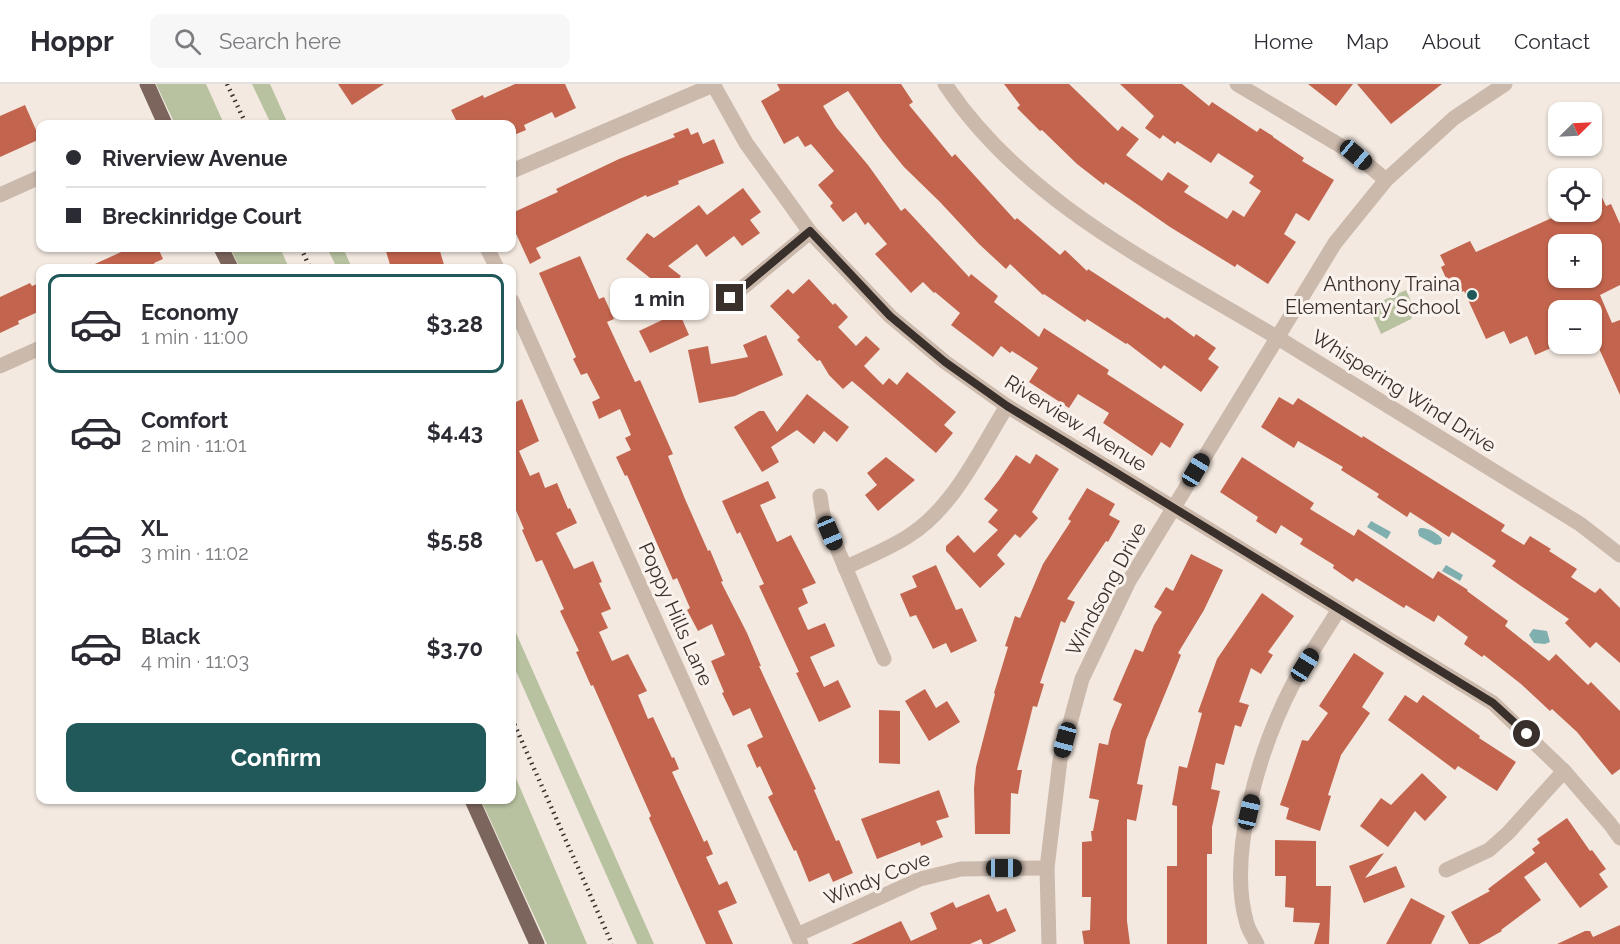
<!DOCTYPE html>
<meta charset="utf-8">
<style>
body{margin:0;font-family:Raleway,sans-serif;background:#f7f7f7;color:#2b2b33;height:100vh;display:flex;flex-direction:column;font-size:22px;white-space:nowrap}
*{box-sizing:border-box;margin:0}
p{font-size:20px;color:#7c7c81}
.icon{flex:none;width:33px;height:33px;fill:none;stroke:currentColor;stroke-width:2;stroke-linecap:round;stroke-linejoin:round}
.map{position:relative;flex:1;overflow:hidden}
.sheet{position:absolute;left:36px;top:180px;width:480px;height:540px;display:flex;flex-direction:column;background:#fff;border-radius:12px;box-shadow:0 2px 4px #0004}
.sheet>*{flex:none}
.top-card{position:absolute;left:36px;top:36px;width:480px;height:132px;border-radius:12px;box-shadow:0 2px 4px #0004;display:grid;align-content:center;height:132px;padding:0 30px;background:#fff}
.needle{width:39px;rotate:66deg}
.tools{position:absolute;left:1548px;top:18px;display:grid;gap:12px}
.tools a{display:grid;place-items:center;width:54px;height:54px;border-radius:12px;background:#fff;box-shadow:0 2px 4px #0004;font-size:30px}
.end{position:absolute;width:27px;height:27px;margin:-14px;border:8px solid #392f2b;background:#fff;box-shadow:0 0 0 3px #fff}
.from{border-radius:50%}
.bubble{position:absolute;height:42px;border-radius:12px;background:#fff;box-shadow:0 2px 4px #0004;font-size:20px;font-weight:700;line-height:42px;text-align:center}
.car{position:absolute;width:18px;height:36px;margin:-18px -9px;border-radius:8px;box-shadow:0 0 4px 2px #0007;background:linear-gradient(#222 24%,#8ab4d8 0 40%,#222 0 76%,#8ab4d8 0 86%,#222 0)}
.top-card b{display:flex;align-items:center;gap:21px;height:57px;font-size:22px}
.top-card b+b{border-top:2px solid #e1e1e2}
.top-card i{width:15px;height:15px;background:#2b2b33}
ul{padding:10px 0 0;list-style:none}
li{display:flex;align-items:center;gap:18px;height:99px;margin:0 12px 9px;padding:0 18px;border:3px solid transparent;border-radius:12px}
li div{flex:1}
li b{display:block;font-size:22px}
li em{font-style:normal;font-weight:700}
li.selected{border-color:#21595a}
li>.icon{width:54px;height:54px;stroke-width:1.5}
.cta{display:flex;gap:12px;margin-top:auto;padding:12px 30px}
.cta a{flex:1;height:69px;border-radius:12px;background:#21595a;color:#fff;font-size:24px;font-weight:700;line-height:69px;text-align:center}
header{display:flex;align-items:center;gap:36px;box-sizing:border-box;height:84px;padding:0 30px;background:#fff;border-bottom:2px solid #e1e1e2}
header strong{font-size:28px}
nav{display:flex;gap:33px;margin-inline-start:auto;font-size:21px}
.search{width:420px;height:54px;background:#f7f7f7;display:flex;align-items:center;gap:15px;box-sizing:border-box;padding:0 21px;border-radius:12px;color:#7c7c81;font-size:22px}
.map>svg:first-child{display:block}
.green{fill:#b8c2a0}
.water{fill:#7fafaf}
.building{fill:#c3654e;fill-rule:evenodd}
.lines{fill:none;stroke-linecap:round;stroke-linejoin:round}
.minor{stroke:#cbb9ac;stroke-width:15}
.major{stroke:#7b655c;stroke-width:15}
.rail{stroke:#392f2b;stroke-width:4.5;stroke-dasharray:1.5 4.5;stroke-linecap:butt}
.route{stroke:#392f2b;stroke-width:8}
.poi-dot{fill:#21595a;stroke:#faf3ed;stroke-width:2}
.labels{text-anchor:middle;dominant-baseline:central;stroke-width:6;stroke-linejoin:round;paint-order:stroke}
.poi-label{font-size:20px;fill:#392f2b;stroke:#faf3ed;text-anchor:end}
.street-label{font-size:20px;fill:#392f2b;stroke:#faf3ed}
</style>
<header>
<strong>Hoppr</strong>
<div class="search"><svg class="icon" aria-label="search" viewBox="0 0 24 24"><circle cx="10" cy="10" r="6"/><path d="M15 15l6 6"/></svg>Search here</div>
<nav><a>Home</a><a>Map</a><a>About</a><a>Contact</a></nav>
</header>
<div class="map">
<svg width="1620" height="860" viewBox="0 0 1620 860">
<rect width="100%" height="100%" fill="#f3e9e0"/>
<g class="green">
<polygon points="156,0 206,0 224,40 175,40"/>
<polygon points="252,0 270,0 288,40 271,40"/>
<polygon points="230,164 280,164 289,184 240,184"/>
<polygon points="327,164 343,164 352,184 337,184"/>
<polygon points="1406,206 1415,226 1411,235 1381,250 1369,223"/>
<polygon points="512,540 654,860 637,860 512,578"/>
<polygon points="512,685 587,860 547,860 481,716 512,716"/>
</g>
<g class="water">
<polygon points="1371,437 1391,448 1387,455 1367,443"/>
<path d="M1420,444c7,-1 18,5 22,11l-1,5 -6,1 -16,-9 -1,-5z"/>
<polygon points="1446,481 1463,491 1460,497 1442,487"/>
<polygon points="1533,545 1547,547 1550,558 1545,560 1534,559 1529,551"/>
</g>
<g class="building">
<polygon points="338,0 384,0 352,21"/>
<polygon points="515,0 565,0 576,24 555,34 552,28 524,41 526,46 514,51 512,40 458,40 451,26 483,11 484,14"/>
<polygon points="777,0 901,0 913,18 909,21 952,73 955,70 1015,136 1017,134 1060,171 1065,166 1087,187 1088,185 1165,235 1167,233 1194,253 1196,250 1216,264 1208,275 1219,283 1201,308 1164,281 1161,285 1127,259 1126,260 1087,235 1085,238 1044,210 1043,211 1010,180 1006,185 979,160 940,118 904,83 882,56 848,7 823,22 836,43 868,81 901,127 905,124 969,193 971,190 998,212 994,218 1039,253 1044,244 1109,286 1107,290 1184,340 1170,364 1161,358 1152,372 1103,339 1109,329 1078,310 1069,324 1029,298 1038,284 1012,267 1010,269 1001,262 993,273 951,241 960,229 935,208 934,209 923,198 911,209 875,170 887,160 868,138 865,141 856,128 843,138 830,122 833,119 818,101 834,87 811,60 805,63 798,52 784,60 761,17 780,6"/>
<polygon points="1004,0 1069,0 1118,47 1122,42 1139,55 1126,71 1162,97 1168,88 1189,102 1184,108 1227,135 1233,126 1244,133 1261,107 1249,99 1254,92 1218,69 1211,79 1177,57 1175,60 1163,51 1160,55 1145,44 1154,32 1120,0 1182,0 1209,22 1212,18 1257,48 1260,44 1273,52 1273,53 1304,74 1302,77 1334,96 1309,137 1296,129 1284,150 1296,158 1268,200 1237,180 1235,183 1170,143 1105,98 1104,101 1077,80 1042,46 1040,47 1017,24 1020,21"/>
<polygon points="1308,0 1353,0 1336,22"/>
<polygon points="1357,0 1442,0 1391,40"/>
<polygon points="25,21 40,55 0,73 0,32"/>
<polygon points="688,44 691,51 698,48 703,60 714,55 724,79 678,97 679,100 647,113 646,111 536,164 541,174 530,180 512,141 512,129 558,108 556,105 619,75 675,53 673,50"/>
<path d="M1592,92l14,30 5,-2 9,20v61l-20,10 12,28 8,-3v75l-28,-62v-23h-34v35l-23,10 -8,-19 -17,8 -6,-13 -18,8 -22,-48 -7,3 -5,-11 -3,2 -8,-18 4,-2 -5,-10 30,-14 6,11 89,-40h27zM1558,160h34v34h-34z"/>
<polygon points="743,104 761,128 750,136 760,149 742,162 734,152 706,173 697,160 668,182 681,192 668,208 626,175 647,149 654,154 699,121 707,131"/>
<polygon points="130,164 158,164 163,175 154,179 156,184 86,184"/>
<polygon points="385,164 439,164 445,184 391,184"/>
<polygon points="580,172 599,215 604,213 614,235 607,238 635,298 640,296 673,370 668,372 685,415 708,467 710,466 723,497 721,498 747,549 761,582 759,582 816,705 814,706 836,757 839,756 853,789 833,798 829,789 809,798 796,766 794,767 768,713 773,710 760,682 757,684 747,661 763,653 750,624 733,632 722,609 724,608 711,577 725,571 712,540 698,547 687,526 690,524 677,494 673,496 627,391 625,392 616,373 631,366 625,354 631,351 620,325 599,335 592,318 600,314 587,289 581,291 573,275 576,273 539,189"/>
<polygon points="809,195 833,221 835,219 848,233 838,243 856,262 866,252 880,265 864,282 883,301 889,294 897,301 907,288 956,328 944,341 953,349 936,369 852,297 843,305 829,291 820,276 817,277 797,256 800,253 770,222 788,205 793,210"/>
<polygon points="30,199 32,202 37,200 40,207 40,227 18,237 19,240 0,249 0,213"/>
<polygon points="679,228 689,251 650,269 639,247"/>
<polygon points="766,251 783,291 735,312 699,319 688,266 708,262 711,280 748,273 743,261"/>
<polygon points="807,310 849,343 837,358 824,347 814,360 797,346 771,363 779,378 762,388 734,343 759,327 764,327 777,348"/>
<polygon points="1279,313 1293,321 1298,314 1362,354 1363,352 1505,441 1501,447 1524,461 1530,452 1551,465 1549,467 1577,485 1571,493 1595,509 1600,504 1620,524 1620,579 1596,558 1590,564 1565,539 1569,535 1492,482 1496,477 1452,448 1449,453 1410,428 1407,433 1377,413 1379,410 1341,386 1343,383 1298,357 1294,364 1261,343"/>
<polygon points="522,315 539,357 519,367 530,392 539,388 545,404 557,399 568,425 570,424 577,439 556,449 574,485 593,477 602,498 599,499 611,525 601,529 608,544 599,548 612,577 628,570 647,607 638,611 648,635 653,633 672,674 674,673 679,685 672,688 704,758 707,756 713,770 706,773 719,801 727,797 737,819 718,827 733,860 706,860 649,734 651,732 593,601 591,602 576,568 579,567 560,527 564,525 542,476 536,478 522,446 524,445 512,417 512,320"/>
<polygon points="1036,370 1059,385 1032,428 1038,434 1020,454 1015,450 997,471 1005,480 980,504 946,467 946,462 958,451 974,469 998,446 988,438 998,426 984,415 999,396 1016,371 1030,380"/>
<polygon points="886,373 915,396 878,427 865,411 877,401 867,389"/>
<polygon points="1242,373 1314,419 1310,425 1354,452 1358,445 1433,495 1438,487 1468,506 1467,507 1508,537 1505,542 1549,577 1556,570 1588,601 1591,598 1620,627 1620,685 1612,691 1577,648 1552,625 1550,627 1521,600 1484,571 1482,573 1464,560 1468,553 1438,531 1434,538 1406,521 1404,524 1356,494 1353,498 1333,484 1334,481 1300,460 1303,455 1281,441 1276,450 1256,437 1258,433 1220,408"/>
<polygon points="768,397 776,414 760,421 777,458 791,451 816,499 802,505 808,519 798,524 808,546 825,539 835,562 810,573 824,603 838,596 851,623 819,638 796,589 799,588 759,502 764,500 740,448 737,450 722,417"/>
<polygon points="1087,404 1115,420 1109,431 1120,437 1108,458 1106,457 1067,515 1075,518 1065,539 1061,537 1040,599 1044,600 1037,623 1033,622 1017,686 1022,686 1018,710 1011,709 1010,750 975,750 974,704 976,683 995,610 994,609 1008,563 1005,562 1015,532 1020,534 1043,480 1071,437 1068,435"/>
<polygon points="1191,470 1223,486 1204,526 1178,569 1181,571 1146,656 1137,700 1143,701 1136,737 1127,735 1127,837 1130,860 1084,860 1082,847 1090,846 1091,813 1082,813 1082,758 1092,757 1091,747 1093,747 1099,716 1089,714 1099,659 1108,661 1111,647 1122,620 1113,616 1135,565 1143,568 1154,541 1162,528 1154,523 1166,503 1173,507"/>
<polygon points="936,481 956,526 962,524 977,557 951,569 946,559 933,565 916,531 910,533 900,510 917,503 912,492"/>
<polygon points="1262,509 1294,532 1268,568 1273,571 1261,590 1251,584 1239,618 1249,621 1241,643 1235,641 1224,681 1216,679 1211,705 1220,707 1212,743 1212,770 1207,770 1207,860 1167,860 1167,782 1177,782 1177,722 1172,721 1179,682 1187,684 1202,629 1198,628 1217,575"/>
<polygon points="1354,569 1384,589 1362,623 1370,629 1341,671 1328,711 1331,712 1320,747 1286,735 1289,724 1280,721 1302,656 1308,657 1328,629 1319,622"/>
<polygon points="925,605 936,624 947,617 960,638 929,657 905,617"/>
<polygon points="1405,611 1417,619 1423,611 1480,652 1479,654 1516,678 1497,707 1458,682 1455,686 1388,636"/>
<polygon points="879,626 900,627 900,680 879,679"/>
<polygon points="1422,689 1447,713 1425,737 1415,727 1388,763 1360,742 1381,714 1391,721"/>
<polygon points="939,706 949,733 936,737 943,753 921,762 920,758 877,775 861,735"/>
<polygon points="1567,734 1590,767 1592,766 1606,785 1599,790 1608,803 1580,824 1546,778 1524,793 1541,816 1501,846 1502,847 1479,860 1469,860 1451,828 1490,807 1488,805 1535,769 1532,765 1540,759 1537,755"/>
<polygon points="1275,756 1316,757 1316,802 1331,802 1329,860 1314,860 1320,839 1293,838 1294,824 1285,823 1286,792 1275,792"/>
<polygon points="1384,769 1365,794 1396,782 1405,803 1364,819 1349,782"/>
<polygon points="989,810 997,828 1006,824 1016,847 989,860 983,860 981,855 970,860 851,860 901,837 911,857 937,845 930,829 953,818 956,824"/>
<polygon points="1411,814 1445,832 1431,860 1386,860"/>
<polygon points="1620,841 1620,860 1557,860 1585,847 1590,847 1593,853"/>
</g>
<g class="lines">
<g class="minor">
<polyline points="713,0 746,59 810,148 890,232 945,278 1007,322 1493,619 1564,687 1610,740 1620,754"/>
<path d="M945,0c80,120 214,182 333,254 101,62 201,124 302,186l40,31"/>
<polyline points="1237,0 1356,71 1386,96"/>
<polyline points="512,87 713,1"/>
<polyline points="0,111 40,93"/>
<polyline points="487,164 497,184"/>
<polyline points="730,214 810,148"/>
<polyline points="512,217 801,860"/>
<polyline points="0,282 40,264"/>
<polyline points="820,412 823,431 884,575"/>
<path d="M845,484c20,-10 43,-19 62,-31 47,-29 72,-86 100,-131"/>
<polyline points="1446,786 1489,766 1508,749 1564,687"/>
<polyline points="797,851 920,795 961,785 1047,784"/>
<polyline points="1049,860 1047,784 1060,676 1082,595 1129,497 1335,159 1386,96 1454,34 1505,0"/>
<path d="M1257,860c-3,-6 -8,-13 -10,-20 -21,-69 14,-179 46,-240 14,-26 31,-50 46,-75"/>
</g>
<g class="major">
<polyline points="147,0 165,40"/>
<polyline points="221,164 231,184"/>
<polyline points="472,716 537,860"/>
</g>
<g class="rail">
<polyline points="227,0 246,40"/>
<polyline points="301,164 310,184"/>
<polyline points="512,635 612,860"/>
</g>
</g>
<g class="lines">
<polyline class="route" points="730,214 810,147 890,232 945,278 1007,322 1493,619 1527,650"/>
</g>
<circle class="poi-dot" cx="1472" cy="211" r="6"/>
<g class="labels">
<g class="poi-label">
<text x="1460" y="200">Anthony Traina<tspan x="1460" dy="23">Elementary School</tspan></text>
</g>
<g class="street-label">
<text transform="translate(1404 307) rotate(32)">Whispering Wind Drive</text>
<text transform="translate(1076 339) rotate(32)">Riverview Avenue</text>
<text transform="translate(1106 505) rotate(-62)">Windsong Drive</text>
<text transform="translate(676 530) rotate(66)">Poppy Hills Lane</text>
<text transform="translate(877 794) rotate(-22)">Windy Cove</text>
</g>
</g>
</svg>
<div class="tools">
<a><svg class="needle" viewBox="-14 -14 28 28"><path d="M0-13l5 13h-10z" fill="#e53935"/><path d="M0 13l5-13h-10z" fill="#7c7c81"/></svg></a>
<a><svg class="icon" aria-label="locate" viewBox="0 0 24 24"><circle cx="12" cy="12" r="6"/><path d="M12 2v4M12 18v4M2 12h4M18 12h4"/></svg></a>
<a>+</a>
<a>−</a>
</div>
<i class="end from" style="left:1527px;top:650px"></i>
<i class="end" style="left:730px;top:214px"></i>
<div class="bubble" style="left:610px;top:194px;width:99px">1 min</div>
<i class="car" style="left:1356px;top:71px;rotate:130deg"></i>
<i class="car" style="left:1196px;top:386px;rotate:31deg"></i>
<i class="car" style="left:830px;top:449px;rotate:157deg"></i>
<i class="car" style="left:1305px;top:581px;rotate:32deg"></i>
<i class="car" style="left:1065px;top:656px;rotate:195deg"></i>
<i class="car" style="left:1249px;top:728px;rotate:13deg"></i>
<i class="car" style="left:1004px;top:784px;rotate:90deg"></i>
<div class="top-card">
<b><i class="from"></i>Riverview Avenue</b>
<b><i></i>Breckinridge Court</b>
</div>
<section class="sheet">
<ul>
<li class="selected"><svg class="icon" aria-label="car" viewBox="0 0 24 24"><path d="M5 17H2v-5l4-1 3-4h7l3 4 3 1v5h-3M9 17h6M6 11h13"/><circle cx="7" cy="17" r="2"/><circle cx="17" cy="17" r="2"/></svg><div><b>Economy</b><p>1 min · 11:00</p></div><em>$3.28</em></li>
<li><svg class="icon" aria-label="car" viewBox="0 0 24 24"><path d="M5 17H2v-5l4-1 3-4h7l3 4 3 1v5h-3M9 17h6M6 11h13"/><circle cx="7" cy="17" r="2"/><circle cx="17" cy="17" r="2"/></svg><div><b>Comfort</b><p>2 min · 11:01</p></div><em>$4.43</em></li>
<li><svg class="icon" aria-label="car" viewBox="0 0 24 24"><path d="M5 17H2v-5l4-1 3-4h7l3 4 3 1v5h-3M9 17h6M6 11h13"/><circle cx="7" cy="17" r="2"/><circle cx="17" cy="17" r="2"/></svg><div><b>XL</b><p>3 min · 11:02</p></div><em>$5.58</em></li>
<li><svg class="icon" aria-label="car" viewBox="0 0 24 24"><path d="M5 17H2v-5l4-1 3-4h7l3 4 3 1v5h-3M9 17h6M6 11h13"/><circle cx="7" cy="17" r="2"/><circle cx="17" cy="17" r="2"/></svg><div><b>Black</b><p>4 min · 11:03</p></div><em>$3.70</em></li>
</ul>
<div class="cta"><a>Confirm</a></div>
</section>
</div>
